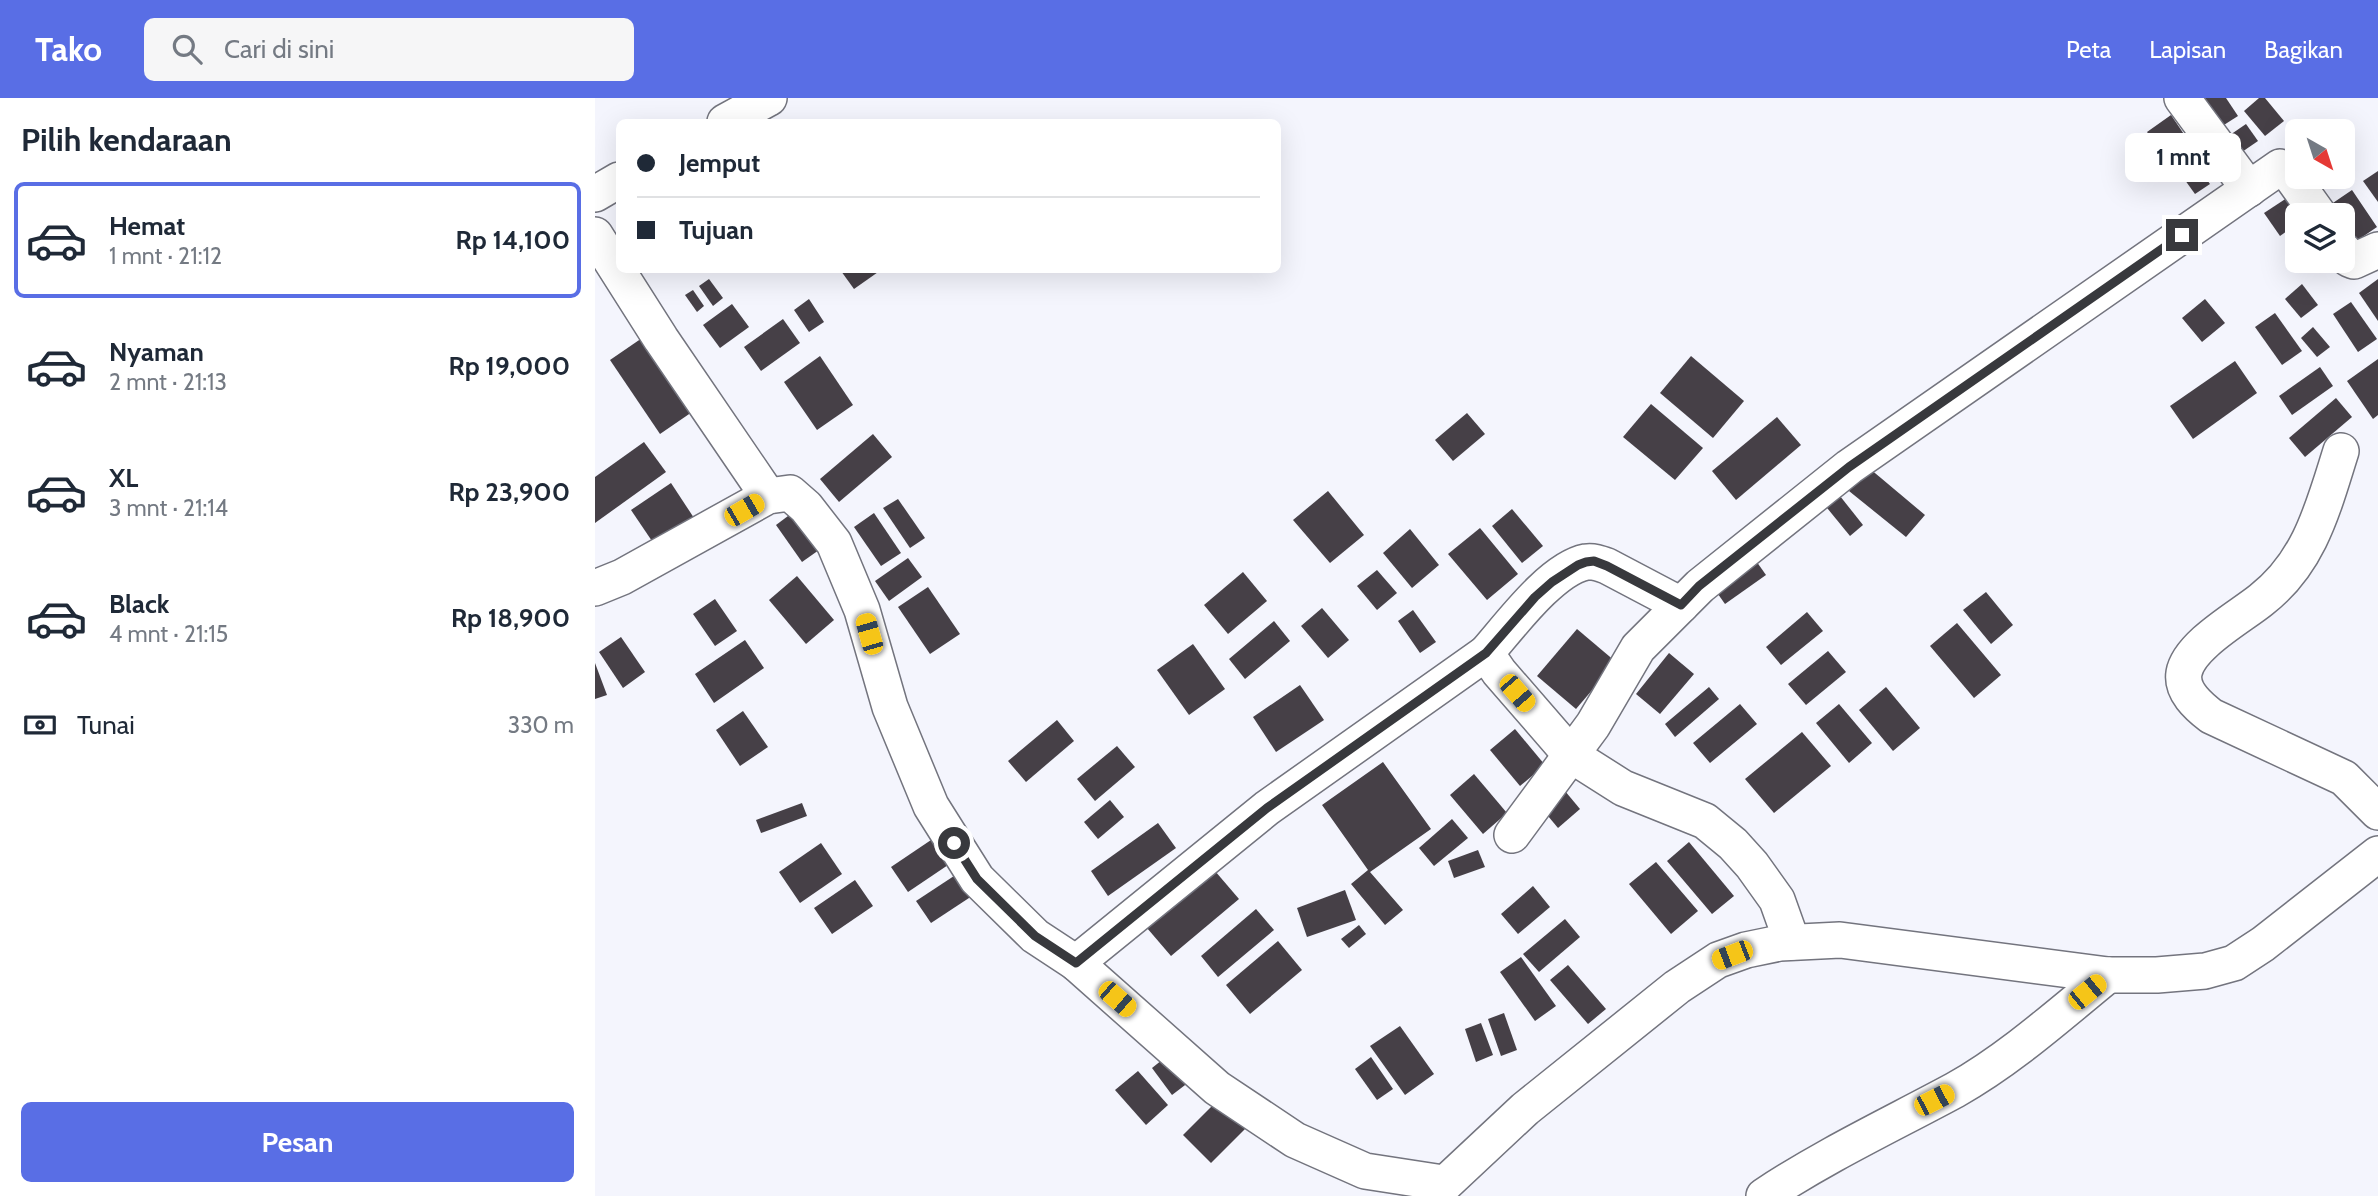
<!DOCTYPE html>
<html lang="id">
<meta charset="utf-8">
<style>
body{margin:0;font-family:Cabin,sans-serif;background:#f6f6f7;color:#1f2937;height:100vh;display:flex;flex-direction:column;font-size:26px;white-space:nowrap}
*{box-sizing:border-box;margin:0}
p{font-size:23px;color:#747a83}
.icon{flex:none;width:38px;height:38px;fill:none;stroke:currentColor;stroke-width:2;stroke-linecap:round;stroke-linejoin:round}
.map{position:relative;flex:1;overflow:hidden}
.details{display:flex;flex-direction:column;background:#fff;width:595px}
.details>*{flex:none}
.hud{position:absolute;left:21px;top:21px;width:665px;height:154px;border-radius:10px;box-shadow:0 7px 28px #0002;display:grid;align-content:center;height:154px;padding:0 21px;background:#fff}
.needle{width:46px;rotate:141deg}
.buttons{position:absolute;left:1690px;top:21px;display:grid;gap:14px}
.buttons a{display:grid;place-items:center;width:70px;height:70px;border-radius:10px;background:#fff;box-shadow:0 7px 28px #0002;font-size:35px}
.end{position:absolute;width:32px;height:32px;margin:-16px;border:9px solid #38393d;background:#fff;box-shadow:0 0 0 4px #fff}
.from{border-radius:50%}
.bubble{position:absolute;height:49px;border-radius:10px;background:#fff;box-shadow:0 7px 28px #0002;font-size:23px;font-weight:800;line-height:49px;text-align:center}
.car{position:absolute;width:21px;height:42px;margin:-21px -10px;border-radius:9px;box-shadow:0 0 5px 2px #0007;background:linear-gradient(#f5c518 24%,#345 0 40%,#f5c518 0 76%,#345 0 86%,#f5c518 0)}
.hud b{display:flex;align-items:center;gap:24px;height:66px;font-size:26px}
.hud b+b{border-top:2px solid #e0e1e3}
.hud i{width:18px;height:18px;background:#1f2937}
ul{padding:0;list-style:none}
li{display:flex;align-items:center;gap:21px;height:116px;margin:0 14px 10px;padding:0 7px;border:4px solid transparent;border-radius:10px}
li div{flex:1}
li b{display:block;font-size:26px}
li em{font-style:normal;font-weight:800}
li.on{border-color:#596ee5}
li>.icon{width:63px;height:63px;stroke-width:1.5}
h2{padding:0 21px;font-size:32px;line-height:84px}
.pay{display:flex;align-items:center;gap:18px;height:77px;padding:0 21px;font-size:26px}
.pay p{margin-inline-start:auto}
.primary-button{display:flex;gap:14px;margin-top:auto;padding:14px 21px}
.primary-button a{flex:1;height:80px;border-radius:10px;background:#596ee5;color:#fff;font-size:28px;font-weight:800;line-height:80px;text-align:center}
header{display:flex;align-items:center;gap:42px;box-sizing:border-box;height:98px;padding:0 35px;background:#596ee5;color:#fff}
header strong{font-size:33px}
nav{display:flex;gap:38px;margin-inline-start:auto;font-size:24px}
.search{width:490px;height:63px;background:#f6f6f7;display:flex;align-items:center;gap:18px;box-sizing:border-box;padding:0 24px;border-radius:10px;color:#747a83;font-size:26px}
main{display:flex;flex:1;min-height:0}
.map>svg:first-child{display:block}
.building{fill:#464047}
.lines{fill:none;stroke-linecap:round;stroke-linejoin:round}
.minor-casing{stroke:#73747e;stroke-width:38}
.minor{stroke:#fff;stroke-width:35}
.route{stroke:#38393d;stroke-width:9}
</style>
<header>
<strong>Tako</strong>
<div class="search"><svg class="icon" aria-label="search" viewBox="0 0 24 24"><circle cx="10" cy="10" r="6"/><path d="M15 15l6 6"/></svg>Cari di sini</div>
<nav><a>Peta</a><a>Lapisan</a><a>Bagikan</a></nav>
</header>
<main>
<section class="details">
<h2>Pilih kendaraan</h2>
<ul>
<li class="on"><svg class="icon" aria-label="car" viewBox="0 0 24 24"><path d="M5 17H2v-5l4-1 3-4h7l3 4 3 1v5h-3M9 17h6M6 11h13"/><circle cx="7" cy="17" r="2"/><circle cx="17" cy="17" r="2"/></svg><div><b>Hemat</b><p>1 mnt · 21:12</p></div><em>Rp 14,100</em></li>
<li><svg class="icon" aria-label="car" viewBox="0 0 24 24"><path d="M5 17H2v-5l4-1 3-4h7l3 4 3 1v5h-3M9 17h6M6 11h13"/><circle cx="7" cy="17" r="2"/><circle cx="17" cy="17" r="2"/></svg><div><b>Nyaman</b><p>2 mnt · 21:13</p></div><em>Rp 19,000</em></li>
<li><svg class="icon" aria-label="car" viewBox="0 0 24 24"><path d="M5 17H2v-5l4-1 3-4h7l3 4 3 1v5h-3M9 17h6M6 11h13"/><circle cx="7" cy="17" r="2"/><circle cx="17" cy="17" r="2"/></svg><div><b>XL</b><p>3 mnt · 21:14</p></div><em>Rp 23,900</em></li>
<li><svg class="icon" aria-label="car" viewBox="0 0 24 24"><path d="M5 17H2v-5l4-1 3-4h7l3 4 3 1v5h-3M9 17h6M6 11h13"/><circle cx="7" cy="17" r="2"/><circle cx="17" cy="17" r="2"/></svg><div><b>Black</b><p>4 mnt · 21:15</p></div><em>Rp 18,900</em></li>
</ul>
<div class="pay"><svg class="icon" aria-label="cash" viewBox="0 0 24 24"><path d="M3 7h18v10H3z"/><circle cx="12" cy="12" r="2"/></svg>Tunai<p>330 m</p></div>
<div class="primary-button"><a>Pesan</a></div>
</section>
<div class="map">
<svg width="1783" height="1098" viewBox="0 0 1783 1098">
<rect width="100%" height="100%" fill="#f4f5fd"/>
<g class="building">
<polygon points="1600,0 1631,0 1643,18 1621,32"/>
<polygon points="1664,0 1670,0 1689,23 1670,38 1649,13"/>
<polygon points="1576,17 1597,48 1574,64 1552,34"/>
<polygon points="1651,26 1663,43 1644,56 1632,39"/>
<polygon points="1597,61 1615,86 1600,96 1582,71"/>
<polygon points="1783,73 1783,104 1768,83"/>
<polygon points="1757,92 1782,129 1757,146 1748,134 1748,117 1737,117 1732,109"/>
<polygon points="1701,94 1703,125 1685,138 1669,115"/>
<polygon points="248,172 286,172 259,191 246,173"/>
<polygon points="114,181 128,200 118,208 104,188"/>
<polygon points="1783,181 1783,223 1764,195"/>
<polygon points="1707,186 1723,207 1706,220 1690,201"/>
<polygon points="98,192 109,208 102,214 90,197"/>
<polygon points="214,201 229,224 214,234 199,212"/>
<polygon points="1610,201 1630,225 1607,244 1587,220"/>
<polygon points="1756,204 1782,241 1763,254 1738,216"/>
<polygon points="137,206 154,229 125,250 108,227"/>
<polygon points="1680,215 1707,253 1687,267 1660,229"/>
<polygon points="188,221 205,245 166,273 149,249"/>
<polygon points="1718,229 1735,249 1722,259 1706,240"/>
<polygon points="50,238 100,312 65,336 15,262"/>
<polygon points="225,258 258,307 222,332 189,284"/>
<polygon points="1096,258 1149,303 1118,340 1065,295"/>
<polygon points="1783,261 1783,317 1778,321 1752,283"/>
<polygon points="1640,263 1662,295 1598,341 1575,308"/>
<polygon points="1725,269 1738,288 1697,317 1684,298"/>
<polygon points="1741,300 1757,319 1710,359 1694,340"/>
<polygon points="1056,306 1108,350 1080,382 1028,339"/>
<polygon points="872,315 890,336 858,363 840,342"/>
<polygon points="1182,319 1206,347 1141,402 1117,373"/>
<polygon points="278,336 297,359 244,404 225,381"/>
<polygon points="49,344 71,374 0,425 0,379"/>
<polygon points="1274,370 1330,417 1311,439 1254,393"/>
<polygon points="76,385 101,423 61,449 36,412"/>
<polygon points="733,393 769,437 735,465 698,422"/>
<polygon points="1241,393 1268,427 1255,438 1228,405"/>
<polygon points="303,401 330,440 315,450 288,410"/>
<polygon points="917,411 948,448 927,465 897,428"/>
<polygon points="197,415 224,452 207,464 181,427"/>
<polygon points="279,415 306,455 286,468 259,429"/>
<polygon points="885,430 923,476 892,502 853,456"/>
<polygon points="815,431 844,467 817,490 788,455"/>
<polygon points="313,460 327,479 294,503 280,483"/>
<polygon points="1159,460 1171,477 1130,506 1118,489"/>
<polygon points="782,472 802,495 782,512 762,488"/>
<polygon points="648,474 672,503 633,536 609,507"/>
<polygon points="202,478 239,522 211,546 174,502"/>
<polygon points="333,489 365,536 335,556 303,509"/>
<polygon points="1391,494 1418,527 1396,546 1368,512"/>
<polygon points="120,501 142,533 120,548 98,516"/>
<polygon points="727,510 754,542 733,560 706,528"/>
<polygon points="818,512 841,544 825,555 803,523"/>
<polygon points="1212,514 1228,533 1186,567 1171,549"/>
<polygon points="679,523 695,543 650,581 634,561"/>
<polygon points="1362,525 1406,577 1379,600 1335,548"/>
<polygon points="982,531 1021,564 981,611 942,578"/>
<polygon points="26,539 50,574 28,590 4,554"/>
<polygon points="150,542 169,570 119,605 100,576"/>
<polygon points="598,546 630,591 594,617 562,572"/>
<polygon points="1233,553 1251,574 1211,607 1193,586"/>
<polygon points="1074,555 1099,576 1065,616 1041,596"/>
<polygon points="0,565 12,597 0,601"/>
<polygon points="705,587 729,622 681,654 658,619"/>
<polygon points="1114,589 1124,601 1080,639 1070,626"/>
<polygon points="1291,589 1325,630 1298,653 1264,612"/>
<polygon points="1145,606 1162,626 1115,665 1098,645"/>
<polygon points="1244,606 1277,645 1254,665 1221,625"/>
<polygon points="148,613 173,649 145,668 121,632"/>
<polygon points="462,622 479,643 431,684 413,663"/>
<polygon points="920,631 950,667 925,688 895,652"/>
<polygon points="1207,634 1236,668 1179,715 1150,681"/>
<polygon points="522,648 540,669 500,703 482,681"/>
<polygon points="788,664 836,731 775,774 808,812 790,827 756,786 773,772 727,707"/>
<polygon points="879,676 912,715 888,736 855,697"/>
<polygon points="970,693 985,711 963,730 948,712"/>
<polygon points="515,702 529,719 503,741 489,724"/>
<polygon points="207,705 212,718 166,735 161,722"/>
<polygon points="857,721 873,740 839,768 824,750"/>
<polygon points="563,725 581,750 513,798 496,773"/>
<polygon points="339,740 356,765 313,794 296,769"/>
<polygon points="1094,744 1139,798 1117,816 1072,763"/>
<polygon points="226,745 247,776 205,805 184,774"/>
<polygon points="883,752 890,769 859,780 853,763"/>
<polygon points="1061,764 1103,813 1076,836 1034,786"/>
<polygon points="620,773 644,801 576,858 552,830"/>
<polygon points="362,776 377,798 336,825 321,803"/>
<polygon points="260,782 278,808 237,836 219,810"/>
<polygon points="938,788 955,809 923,836 906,816"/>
<polygon points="750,792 761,822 712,839 702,810"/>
<polygon points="661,811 679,832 623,879 606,858"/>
<polygon points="970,821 985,839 944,874 928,856"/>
<polygon points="764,827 771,836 754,850 746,841"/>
<polygon points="683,843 707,872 655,916 631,887"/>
<polygon points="926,859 961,908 940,923 905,874"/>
<polygon points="973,867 1011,911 993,926 955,882"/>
<polygon points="909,915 922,952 906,958 893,921"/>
<polygon points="886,925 898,957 881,964 870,931"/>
<polygon points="805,928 839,976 810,997 775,948"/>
<polygon points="577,954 598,981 577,997 557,970"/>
<polygon points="776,959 798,991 782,1002 760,971"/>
<polygon points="543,973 573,1007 551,1027 520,992"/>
<polygon points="629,996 657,1024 616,1065 588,1037"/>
</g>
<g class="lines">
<g class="minor-casing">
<g id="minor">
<polyline points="1587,0 1654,91"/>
<polyline points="130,24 174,0"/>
<polyline points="0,96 24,82"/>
<polyline points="0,137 66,241 173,398"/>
<polyline points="1748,152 1754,161 1759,163 1783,152"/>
<path d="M1746,353c-18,57 -31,111 -80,149 -21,17 -72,45 -77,73 -3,18 14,33 27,43l133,62 34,34"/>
<polyline points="0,490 27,479 173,398 195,395 211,409 239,445 267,512 295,609 336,708 382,781 440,838 481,865 622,990 700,1042 770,1073 848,1085"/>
<path d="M891,555c23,-26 65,-84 100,-91 7,-1 13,1 21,4l74,39"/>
<polyline points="917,737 998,627 1043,550 1105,488 1254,369 1685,69 1691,71 1724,117"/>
<polyline points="481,865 672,710 891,555 904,574 976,657 1028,690 1110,723 1138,746 1157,767 1182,802 1197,844"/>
<polyline points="837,1098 930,1011 1082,889 1123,862 1151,852 1185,845 1245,842 1513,877 1562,877 1610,873 1639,865 1668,846 1783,756"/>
<path d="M1169,1098c62,-41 126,-71 191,-106 55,-31 104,-75 153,-115"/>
</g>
</g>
<use href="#minor" class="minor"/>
</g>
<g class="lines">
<polyline class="route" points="359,745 382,781 440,838 481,865 672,710 891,555 940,499 957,484 983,467 991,464 999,463 1012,468 1086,507 1104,488 1254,369 1587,137"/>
</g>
</svg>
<div class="buttons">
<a><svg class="needle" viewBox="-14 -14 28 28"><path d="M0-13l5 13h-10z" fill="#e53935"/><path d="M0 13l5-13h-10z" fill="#747a83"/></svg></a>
<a><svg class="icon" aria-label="layers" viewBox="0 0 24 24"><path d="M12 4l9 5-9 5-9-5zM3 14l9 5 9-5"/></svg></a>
</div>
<i class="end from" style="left:359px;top:745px"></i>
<i class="end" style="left:1587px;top:137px"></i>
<div class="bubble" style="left:1530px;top:35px;width:116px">1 mnt</div>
<i class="car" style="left:149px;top:412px;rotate:60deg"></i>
<i class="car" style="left:274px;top:536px;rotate:344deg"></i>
<i class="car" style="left:922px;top:595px;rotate:139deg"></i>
<i class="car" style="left:1137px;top:857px;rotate:249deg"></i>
<i class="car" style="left:1492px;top:894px;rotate:51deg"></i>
<i class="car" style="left:522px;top:901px;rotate:131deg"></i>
<i class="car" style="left:1339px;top:1002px;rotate:63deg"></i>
<div class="hud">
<b><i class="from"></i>Jemput</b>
<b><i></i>Tujuan</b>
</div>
</div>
</main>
